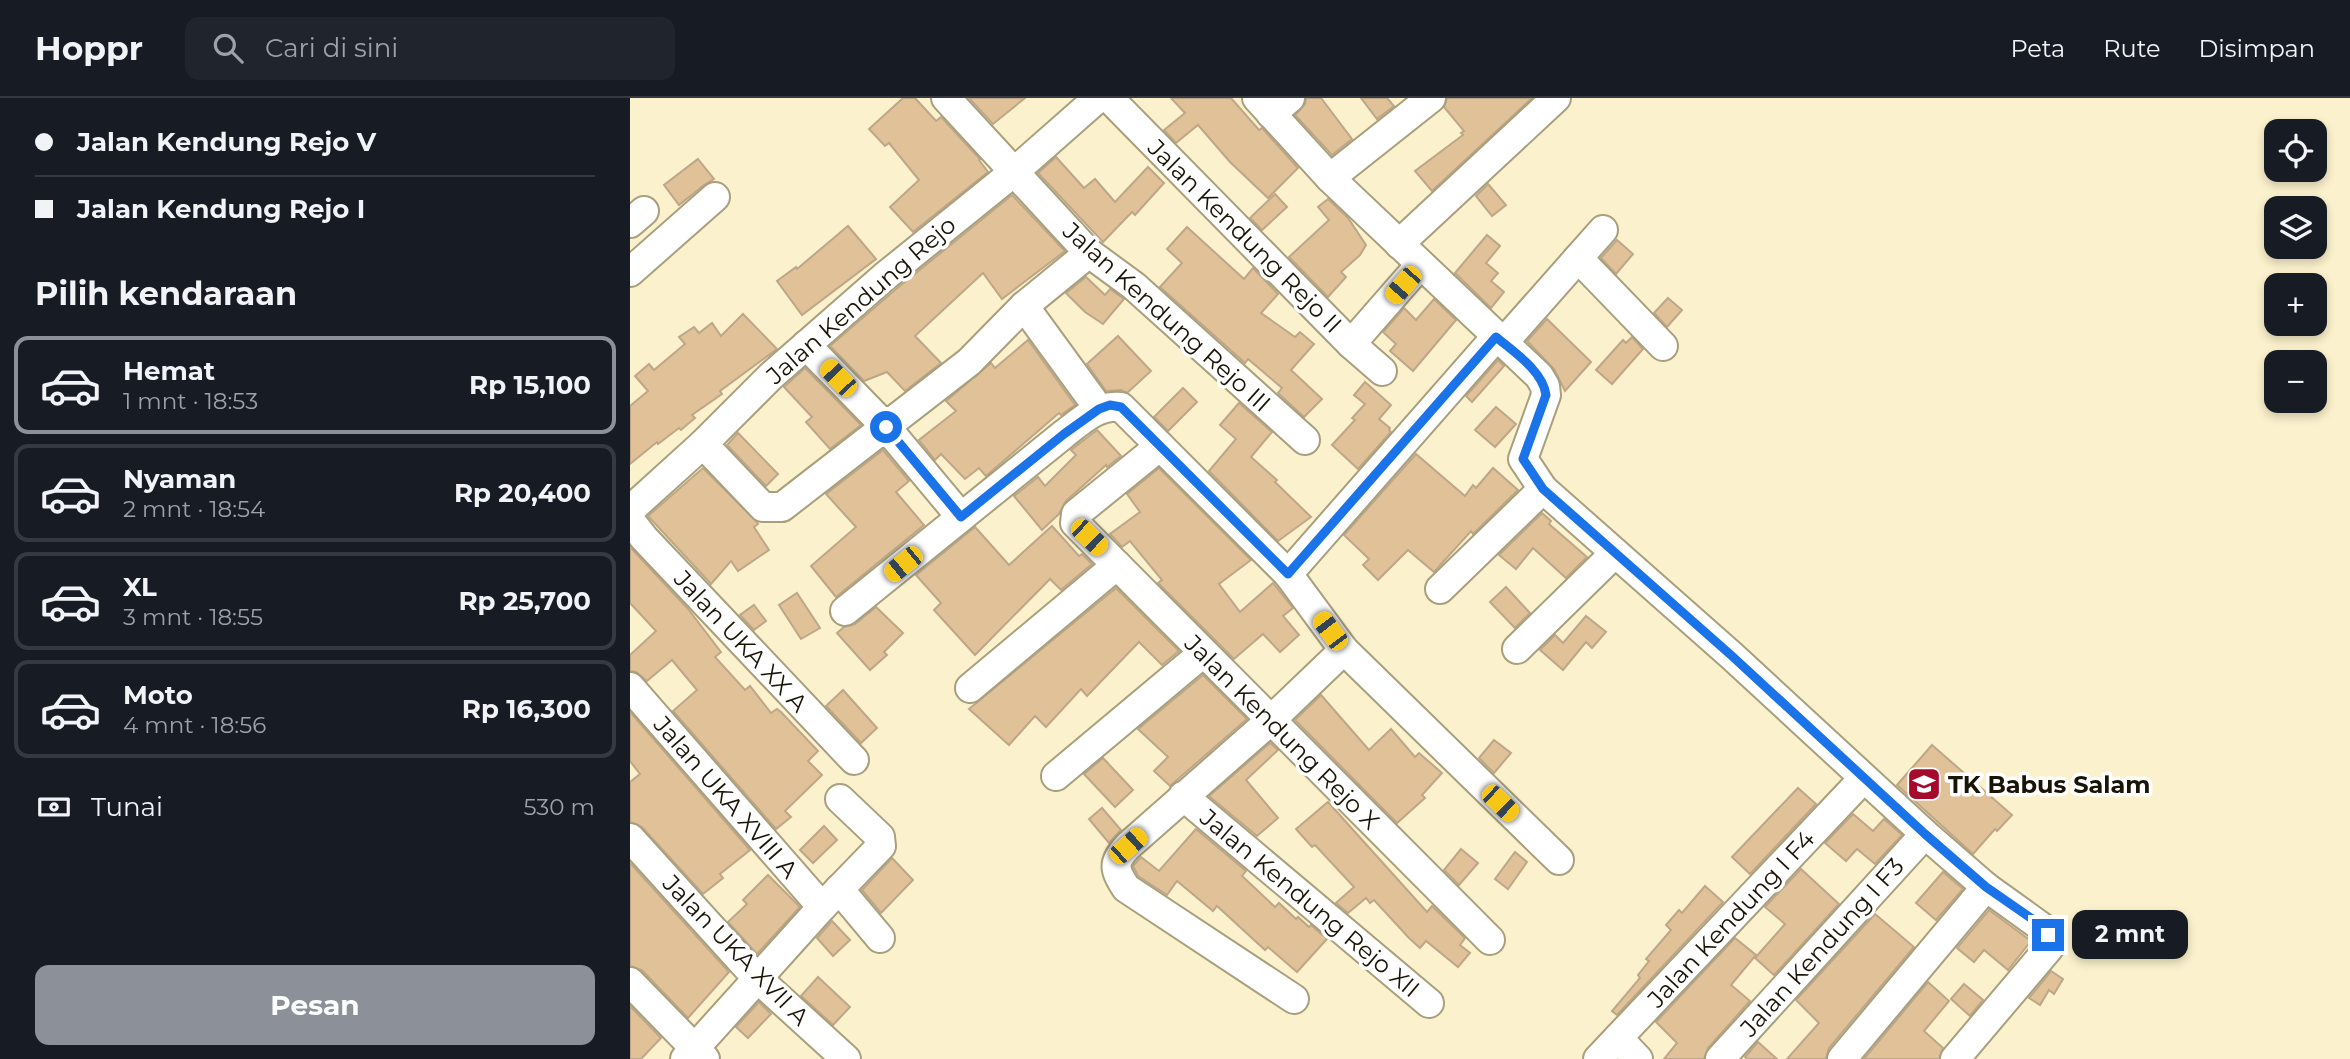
<!DOCTYPE html>
<html lang="id">
<meta charset="utf-8">
<style>
body{margin:0;font-family:Montserrat,sans-serif;background:#20242c;color:#f1f3f6;height:100vh;display:flex;flex-direction:column;font-size:26px;white-space:nowrap}
*{box-sizing:border-box;margin:0}
p{font-size:23px;color:#9ea1a6}
.icon{flex:none;width:38px;height:38px;fill:none;stroke:currentColor;stroke-width:2;stroke-linecap:round;stroke-linejoin:round}
.map{position:relative;flex:1;overflow:hidden}
.sheet{display:flex;flex-direction:column;background:#171b24;width:630px}
.sheet>*{flex:none}
.guide{display:grid;align-content:center;height:154px;padding:0 35px;background:#171b24}
.fabs{position:absolute;left:1634px;top:21px;display:grid;gap:14px}
.fabs a{display:grid;place-items:center;width:63px;height:63px;border-radius:14px;background:#171b24;box-shadow:0 4px 10px #0003;font-size:35px}
.end{position:absolute;width:32px;height:32px;margin:-16px;border:9px solid #1a73e8;background:#fff;box-shadow:0 0 0 4px #fff}
.from{border-radius:50%}
.bubble{position:absolute;height:49px;border-radius:14px;background:#171b24;box-shadow:0 4px 10px #0003;font-size:23px;font-weight:700;line-height:49px;text-align:center}
.car{position:absolute;width:21px;height:42px;margin:-21px -10px;border-radius:9px;box-shadow:0 0 5px 2px #0007;background:linear-gradient(#f5c518 24%,#345 0 40%,#f5c518 0 76%,#345 0 86%,#f5c518 0)}
.guide b{display:flex;align-items:center;gap:24px;height:66px;font-size:26px}
.guide b+b{border-top:2px solid #363941}
.guide i{width:18px;height:18px;background:#f1f3f6}
ul{padding:0;list-style:none}
li{display:flex;align-items:center;gap:21px;height:98px;margin:0 14px 10px;padding:0 21px;border:4px solid #363941;border-radius:14px}
li div{flex:1}
li b{display:block;font-size:26px}
li em{font-style:normal;font-weight:700}
li.current{border-color:#8c9099}
li>.icon{width:63px;height:63px;stroke-width:1.5}
h2{padding:0 35px;font-size:32px;line-height:84px}
.pay{display:flex;align-items:center;gap:18px;height:77px;padding:0 35px;font-size:26px}
.pay p{margin-inline-start:auto}
.action{display:flex;gap:14px;margin-top:auto;padding:14px 35px}
.action a{flex:1;height:80px;border-radius:14px;background:#8c9099;color:#fff;font-size:28px;font-weight:700;line-height:80px;text-align:center}
header{display:flex;align-items:center;gap:42px;box-sizing:border-box;height:98px;padding:0 35px;background:#171b24;border-bottom:2px solid #363941}
header strong{font-size:33px}
nav{display:flex;gap:38px;margin-inline-start:auto;font-size:24px}
.search{width:490px;height:63px;background:#20242c;display:flex;align-items:center;gap:18px;box-sizing:border-box;padding:0 24px;border-radius:14px;color:#9ea1a6;font-size:26px}
main{display:flex;flex:1;min-height:0}
.map>svg:first-child{display:block}
.building{fill:#e1c197;stroke:#bea689;stroke-width:2}
.lines{fill:none;stroke-linecap:round;stroke-linejoin:round}
.minor-casing{stroke:#a89f7c;stroke-width:32}
.minor{stroke:#fff;stroke-width:28}
.route{stroke:#1a73e8;stroke-width:9}
.labels{text-anchor:middle;dominant-baseline:central;stroke-width:7;stroke-linejoin:round;paint-order:stroke}
.street-label{font-size:24px;fill:#181507;stroke:#fff}
.poi-label{font-size:24px;font-weight:bold;fill:#181507;stroke:#fff;text-anchor:start}
</style>
<header>
<strong>Hoppr</strong>
<div class="search"><svg class="icon" aria-label="search" viewBox="0 0 24 24"><circle cx="10" cy="10" r="6"/><path d="M15 15l6 6"/></svg>Cari di sini</div>
<nav><a>Peta</a><a>Rute</a><a>Disimpan</a></nav>
</header>
<main>
<section class="sheet">
<div class="guide">
<b><i class="from"></i>Jalan Kendung Rejo V</b>
<b><i></i>Jalan Kendung Rejo I</b>
</div>
<h2>Pilih kendaraan</h2>
<ul>
<li class="current"><svg class="icon" aria-label="car" viewBox="0 0 24 24"><path d="M5 17H2v-5l4-1 3-4h7l3 4 3 1v5h-3M9 17h6M6 11h13"/><circle cx="7" cy="17" r="2"/><circle cx="17" cy="17" r="2"/></svg><div><b>Hemat</b><p>1 mnt · 18:53</p></div><em>Rp 15,100</em></li>
<li><svg class="icon" aria-label="car" viewBox="0 0 24 24"><path d="M5 17H2v-5l4-1 3-4h7l3 4 3 1v5h-3M9 17h6M6 11h13"/><circle cx="7" cy="17" r="2"/><circle cx="17" cy="17" r="2"/></svg><div><b>Nyaman</b><p>2 mnt · 18:54</p></div><em>Rp 20,400</em></li>
<li><svg class="icon" aria-label="car" viewBox="0 0 24 24"><path d="M5 17H2v-5l4-1 3-4h7l3 4 3 1v5h-3M9 17h6M6 11h13"/><circle cx="7" cy="17" r="2"/><circle cx="17" cy="17" r="2"/></svg><div><b>XL</b><p>3 mnt · 18:55</p></div><em>Rp 25,700</em></li>
<li><svg class="icon" aria-label="car" viewBox="0 0 24 24"><path d="M5 17H2v-5l4-1 3-4h7l3 4 3 1v5h-3M9 17h6M6 11h13"/><circle cx="7" cy="17" r="2"/><circle cx="17" cy="17" r="2"/></svg><div><b>Moto</b><p>4 mnt · 18:56</p></div><em>Rp 16,300</em></li>
</ul>
<div class="pay"><svg class="icon" aria-label="cash" viewBox="0 0 24 24"><path d="M3 7h18v10H3z"/><circle cx="12" cy="12" r="2"/></svg>Tunai<p>530 m</p></div>
<div class="action"><a>Pesan</a></div>
</section>
<div class="map">
<svg width="1720" height="961" viewBox="0 0 1720 961">
<rect width="100%" height="100%" fill="#fbf1cc"/>
<g class="building">
<polygon points="273,0 285,0 306,23 311,19 350,61 349,62 358,74 283,134 260,109 289,82 259,45 255,48 239,31"/>
<polygon points="339,0 395,0 363,26"/>
<polygon points="541,0 601,0 629,32 632,30 668,70 638,100 600,64 568,27 546,45 534,32 555,15"/>
<polygon points="676,0 691,0 722,41 702,57 665,17 675,6"/>
<polygon points="731,0 757,0 764,8 747,21"/>
<polygon points="817,0 902,0 802,93 785,73 833,37 831,35 834,33 814,9"/>
<polygon points="426,59 454,90 465,81 485,104 518,69 534,85 505,117 502,114 473,144 408,75"/>
<polygon points="68,61 84,81 74,87 49,107 34,87"/>
<polygon points="858,86 876,107 862,118 846,98"/>
<polygon points="645,96 657,109 632,132 620,120"/>
<polygon points="382,97 435,153 372,201 353,175 285,238 311,265 275,293 257,274 234,283 200,248 265,192"/>
<polygon points="698,101 718,120 736,147 730,157 711,174 716,179 698,199 659,159 699,122 688,109"/>
<polygon points="218,128 246,161 172,217 147,183 166,169 167,171"/>
<polygon points="557,129 614,181 623,170 648,196 631,215 665,239 670,234 684,246 661,272 692,301 674,319 648,295 652,290 618,261 615,265 530,189 552,165 537,151"/>
<polygon points="857,137 870,148 856,165 868,175 861,183 874,194 861,210 825,175"/>
<polygon points="987,142 1003,156 986,176 971,160"/>
<polygon points="456,179 475,197 480,191 494,201 473,226 455,214 436,195"/>
<polygon points="1038,200 1052,212 1037,229 1024,215"/>
<polygon points="804,201 826,222 783,273 760,253 766,246 753,234 774,210 786,222"/>
<polygon points="113,216 147,251 90,293 92,296 62,317 65,320 51,332 49,330 28,346 27,344 0,366 0,308 18,293 5,278 19,266 24,272 55,246 49,239 64,229 69,235 82,225 91,238"/>
<polygon points="917,221 961,264 935,293 924,271 897,243"/>
<polygon points="488,238 521,273 497,295 491,292 476,293 457,266"/>
<polygon points="1002,239 1013,251 982,286 966,272 993,242 996,245"/>
<polygon points="398,242 445,307 431,317 429,315 356,378 349,370 335,381 311,356 305,362 289,342 326,313 316,303 361,265 365,270"/>
<polygon points="868,262 874,268 842,304 836,298"/>
<polygon points="175,270 231,327 200,351 176,324 182,319 154,289"/>
<polygon points="735,284 761,307 749,321 760,330 759,332 761,334 728,371 702,347 725,322 722,320 735,306 724,297"/>
<polygon points="553,290 567,304 538,333 524,319"/>
<polygon points="609,305 642,334 621,359 647,382 645,384 681,419 648,443 579,373 606,341 590,327"/>
<polygon points="866,309 886,326 865,349 845,332"/>
<polygon points="467,332 491,358 477,369 476,367 436,403 429,416 412,432 384,398 408,379 415,388 446,357 441,352"/>
<polygon points="108,335 148,376 136,388 97,347"/>
<polygon points="253,352 279,383 266,394 294,427 206,499 181,468 226,429 196,396"/>
<polygon points="786,356 835,398 843,387 846,390 863,370 888,392 843,436 841,433 804,474 778,452 748,482 733,467 739,461 714,437"/>
<polygon points="73,370 127,424 128,426 124,429 139,452 108,473 101,463 81,486 18,418"/>
<polygon points="529,370 621,462 589,486 610,514 643,485 663,510 653,518 669,537 650,554 633,536 604,561 528,485 532,482 500,443 492,449 480,436 510,414 497,396"/>
<polygon points="912,415 921,423 919,426 957,459 936,480 903,450 886,471 869,457"/>
<polygon points="422,428 449,458 452,456 462,466 431,492 420,481 345,557 304,512 311,505 286,477 345,429 379,467"/>
<polygon points="0,449 58,511 91,554 85,559 115,592 120,588 141,615 147,611 151,614 188,653 178,663 192,677 155,713 161,719 146,731 43,613 67,592 42,562 17,583 6,574 0,573 0,557 26,533 0,505"/>
<polygon points="876,489 900,515 885,530 860,504"/>
<polygon points="486,490 549,553 532,567 509,544 457,598 451,591 416,629 405,618 379,647 339,611"/>
<polygon points="167,495 190,530 171,541 149,507"/>
<polygon points="124,507 136,523 124,532 110,517"/>
<polygon points="246,509 273,535 254,554 257,557 240,572 207,535 214,529 225,526"/>
<polygon points="956,518 976,534 962,550 956,544 933,572 910,552 925,537 933,545"/>
<polygon points="573,577 617,621 540,688 524,673 538,659 508,631"/>
<polygon points="213,592 247,630 231,645 196,608"/>
<polygon points="691,597 739,652 761,631 785,659 789,655 812,675 792,697 795,700 767,725 665,622"/>
<polygon points="0,614 120,752 90,776 93,780 73,796 12,729 0,724 0,684 10,676 0,663"/>
<polygon points="864,642 881,655 864,675 849,660"/>
<polygon points="640,645 648,652 616,682 648,720 627,738 579,698"/>
<polygon points="1302,647 1382,717 1367,733 1365,731 1343,756 1267,687"/>
<polygon points="473,660 503,692 485,709 454,676"/>
<polygon points="1168,690 1186,706 1120,776 1102,759"/>
<polygon points="698,704 797,814 802,808 835,840 830,847 840,855 828,869 796,843 790,850 779,840 744,802 740,805 736,800 718,815 706,805 724,789 685,747 682,749 666,731"/>
<polygon points="472,710 491,732 479,745 459,721"/>
<polygon points="1223,716 1243,733 1254,721 1272,737 1245,766 1227,751 1216,763 1195,745"/>
<polygon points="194,728 207,742 183,765 170,752"/>
<polygon points="566,731 616,773 612,778 645,809 649,805 666,821 668,819 679,829 681,827 697,841 667,874 638,849 635,852 587,808 583,813 547,783 537,797 508,778 503,768 511,759 529,773"/>
<polygon points="831,751 848,765 829,787 814,772"/>
<polygon points="885,754 897,764 878,791 865,781"/>
<polygon points="262,760 283,782 251,815 232,792"/>
<polygon points="0,765 99,874 58,920 12,872 0,868"/>
<polygon points="1171,771 1209,806 1144,877 1125,860 1155,826 1135,809"/>
<polygon points="1313,774 1333,791 1306,822 1286,805"/>
<polygon points="138,777 170,809 127,856 98,824 117,806 113,802"/>
<polygon points="1075,788 1093,804 987,917 982,913 1010,880 1008,877 1019,863 1016,861 1041,832 1036,827 1049,812 1052,815"/>
<polygon points="1359,812 1401,843 1378,872 1354,852 1344,864 1327,850"/>
<polygon points="1245,816 1284,849 1199,950 1196,961 1157,961 1189,925 1166,902"/>
<polygon points="202,823 220,842 203,858 187,840"/>
<polygon points="1105,840 1126,857 1101,887 1120,903 1078,950 1074,961 1034,961 1047,945 1026,924"/>
<polygon points="1421,873 1433,881 1424,896 1419,892 1410,907 1399,900"/>
<polygon points="188,879 220,909 203,927 171,898"/>
<polygon points="1298,884 1319,903 1294,933 1313,950 1309,961 1234,961"/>
<polygon points="1334,886 1353,902 1340,918 1321,901"/>
<polygon points="129,904 141,916 118,940 106,929"/>
<polygon points="0,908 31,940 11,961 0,961"/>
<polygon points="1128,944 1147,961 1117,961 1115,959"/>
</g>
<g class="lines">
<g class="minor-casing">
<g id="minor">
<polyline points="316,0 459,155 504,188 675,342"/>
<polyline points="479,0 721,246 752,273"/>
<polyline points="627,0 700,80 909,278 915,288 916,297 893,361 913,391 1102,558 1295,736 1356,789 1413,830 1421,844 1419,850 1325,961"/>
<polyline points="641,16 660,0"/>
<polyline points="700,80 801,0"/>
<polyline points="0,125 14,113"/>
<polyline points="769,146 926,0"/>
<polyline points="948,160 1033,248"/>
<polyline points="0,174 85,99"/>
<polyline points="394,208 459,155"/>
<polyline points="873,245 973,132"/>
<polyline points="721,246 790,167"/>
<polyline points="176,247 256,329 331,419"/>
<polyline points="73,346 133,409 152,409 339,264 394,208 469,311"/>
<polyline points="530,348 446,416 445,425 860,842"/>
<polyline points="0,412 73,346 141,278 254,179 384,74 468,0"/>
<polyline points="0,422 14,440 224,662"/>
<polyline points="658,476 866,239"/>
<polyline points="810,491 913,391"/>
<path d="M215,513l219,-177c17,-13 34,-30 57,-27l167,167 56,76 215,210"/>
<polyline points="887,551 985,455"/>
<polyline points="0,589 192,809"/>
<polyline points="340,590 487,467"/>
<polyline points="426,678 573,555"/>
<polyline points="553,698 799,905"/>
<polyline points="0,740 127,880 216,961"/>
<polyline points="209,791 250,840"/>
<polyline points="0,884 75,961"/>
<path d="M664,901l-168,-111c-12,-19 -14,-25 2,-42l142,-125 74,-71"/>
<polyline points="988,940 1008,961"/>
<polyline points="55,961 192,809 251,748 250,739 210,701"/>
<polyline points="968,961 1233,681"/>
<polyline points="1090,961 1295,736"/>
<polyline points="1212,961 1356,789"/>
</g>
</g>
<use href="#minor" class="minor"/>
</g>
<g class="lines">
<path class="route" d="M256,329l75,90 103,-83 35,-25 11,-4 11,2 167,167 208,-237c18,15 47,34 50,58l-23,64 20,30 189,167 193,178 61,53 52,36 10,12"/>
</g>
<defs>
<g id="school-square" transform="scale(1.75)"><rect x="-9" y="-9" width="18" height="18" rx="4" fill="#a50a2d" stroke="#fff"/><path d="M0-5L7-2L0 1L-7-2ZM-4 1L0 2.5L4 1V4Q0 6-4 4Z" fill="#fff"/></g>
</defs>
<g fill-rule="evenodd">
<use href="#school-square" x="1294" y="686"/>
</g>
<g class="labels">
<g class="street-label">
<text transform="translate(615 138) rotate(45)">Jalan Kendung Rejo II</text>
<text transform="translate(231 202) rotate(-41)">Jalan Kendung Rejo</text>
<text transform="translate(537 219) rotate(42)">Jalan Kendung Rejo III</text>
<text transform="translate(111 543) rotate(47)">Jalan UKA XX A</text>
<text transform="translate(652 634) rotate(45)">Jalan Kendung Rejo X</text>
<text transform="translate(96 699) rotate(49)">Jalan UKA XVIII A</text>
<text transform="translate(680 805) rotate(40)">Jalan Kendung Rejo XII</text>
<text transform="translate(1101 821) rotate(-47)">Jalan Kendung I F4</text>
<text transform="translate(1192 849) rotate(-48)">Jalan Kendung I F3</text>
<text transform="translate(106 852) rotate(46)">Jalan UKA XVII A</text>
</g>
<g class="poi-label">
<text x="1318" y="686">TK Babus Salam</text>
</g>
</g>
</svg>
<div class="fabs">
<a><svg class="icon" aria-label="locate" viewBox="0 0 24 24"><circle cx="12" cy="12" r="6"/><path d="M12 2v4M12 18v4M2 12h4M18 12h4"/></svg></a>
<a><svg class="icon" aria-label="layers" viewBox="0 0 24 24"><path d="M12 4l9 5-9 5-9-5zM3 14l9 5 9-5"/></svg></a>
<a>+</a>
<a>−</a>
</div>
<i class="end from" style="left:256px;top:329px"></i>
<i class="end" style="left:1418px;top:837px"></i>
<div class="bubble" style="left:1442px;top:812px;width:116px">2 mnt</div>
<i class="car" style="left:773px;top:187px;rotate:221deg"></i>
<i class="car" style="left:208px;top:280px;rotate:316deg"></i>
<i class="car" style="left:459px;top:439px;rotate:134deg"></i>
<i class="car" style="left:273px;top:466px;rotate:231deg"></i>
<i class="car" style="left:700px;top:533px;rotate:323deg"></i>
<i class="car" style="left:870px;top:705px;rotate:134deg"></i>
<i class="car" style="left:498px;top:748px;rotate:48deg"></i>
</div>
</main>
